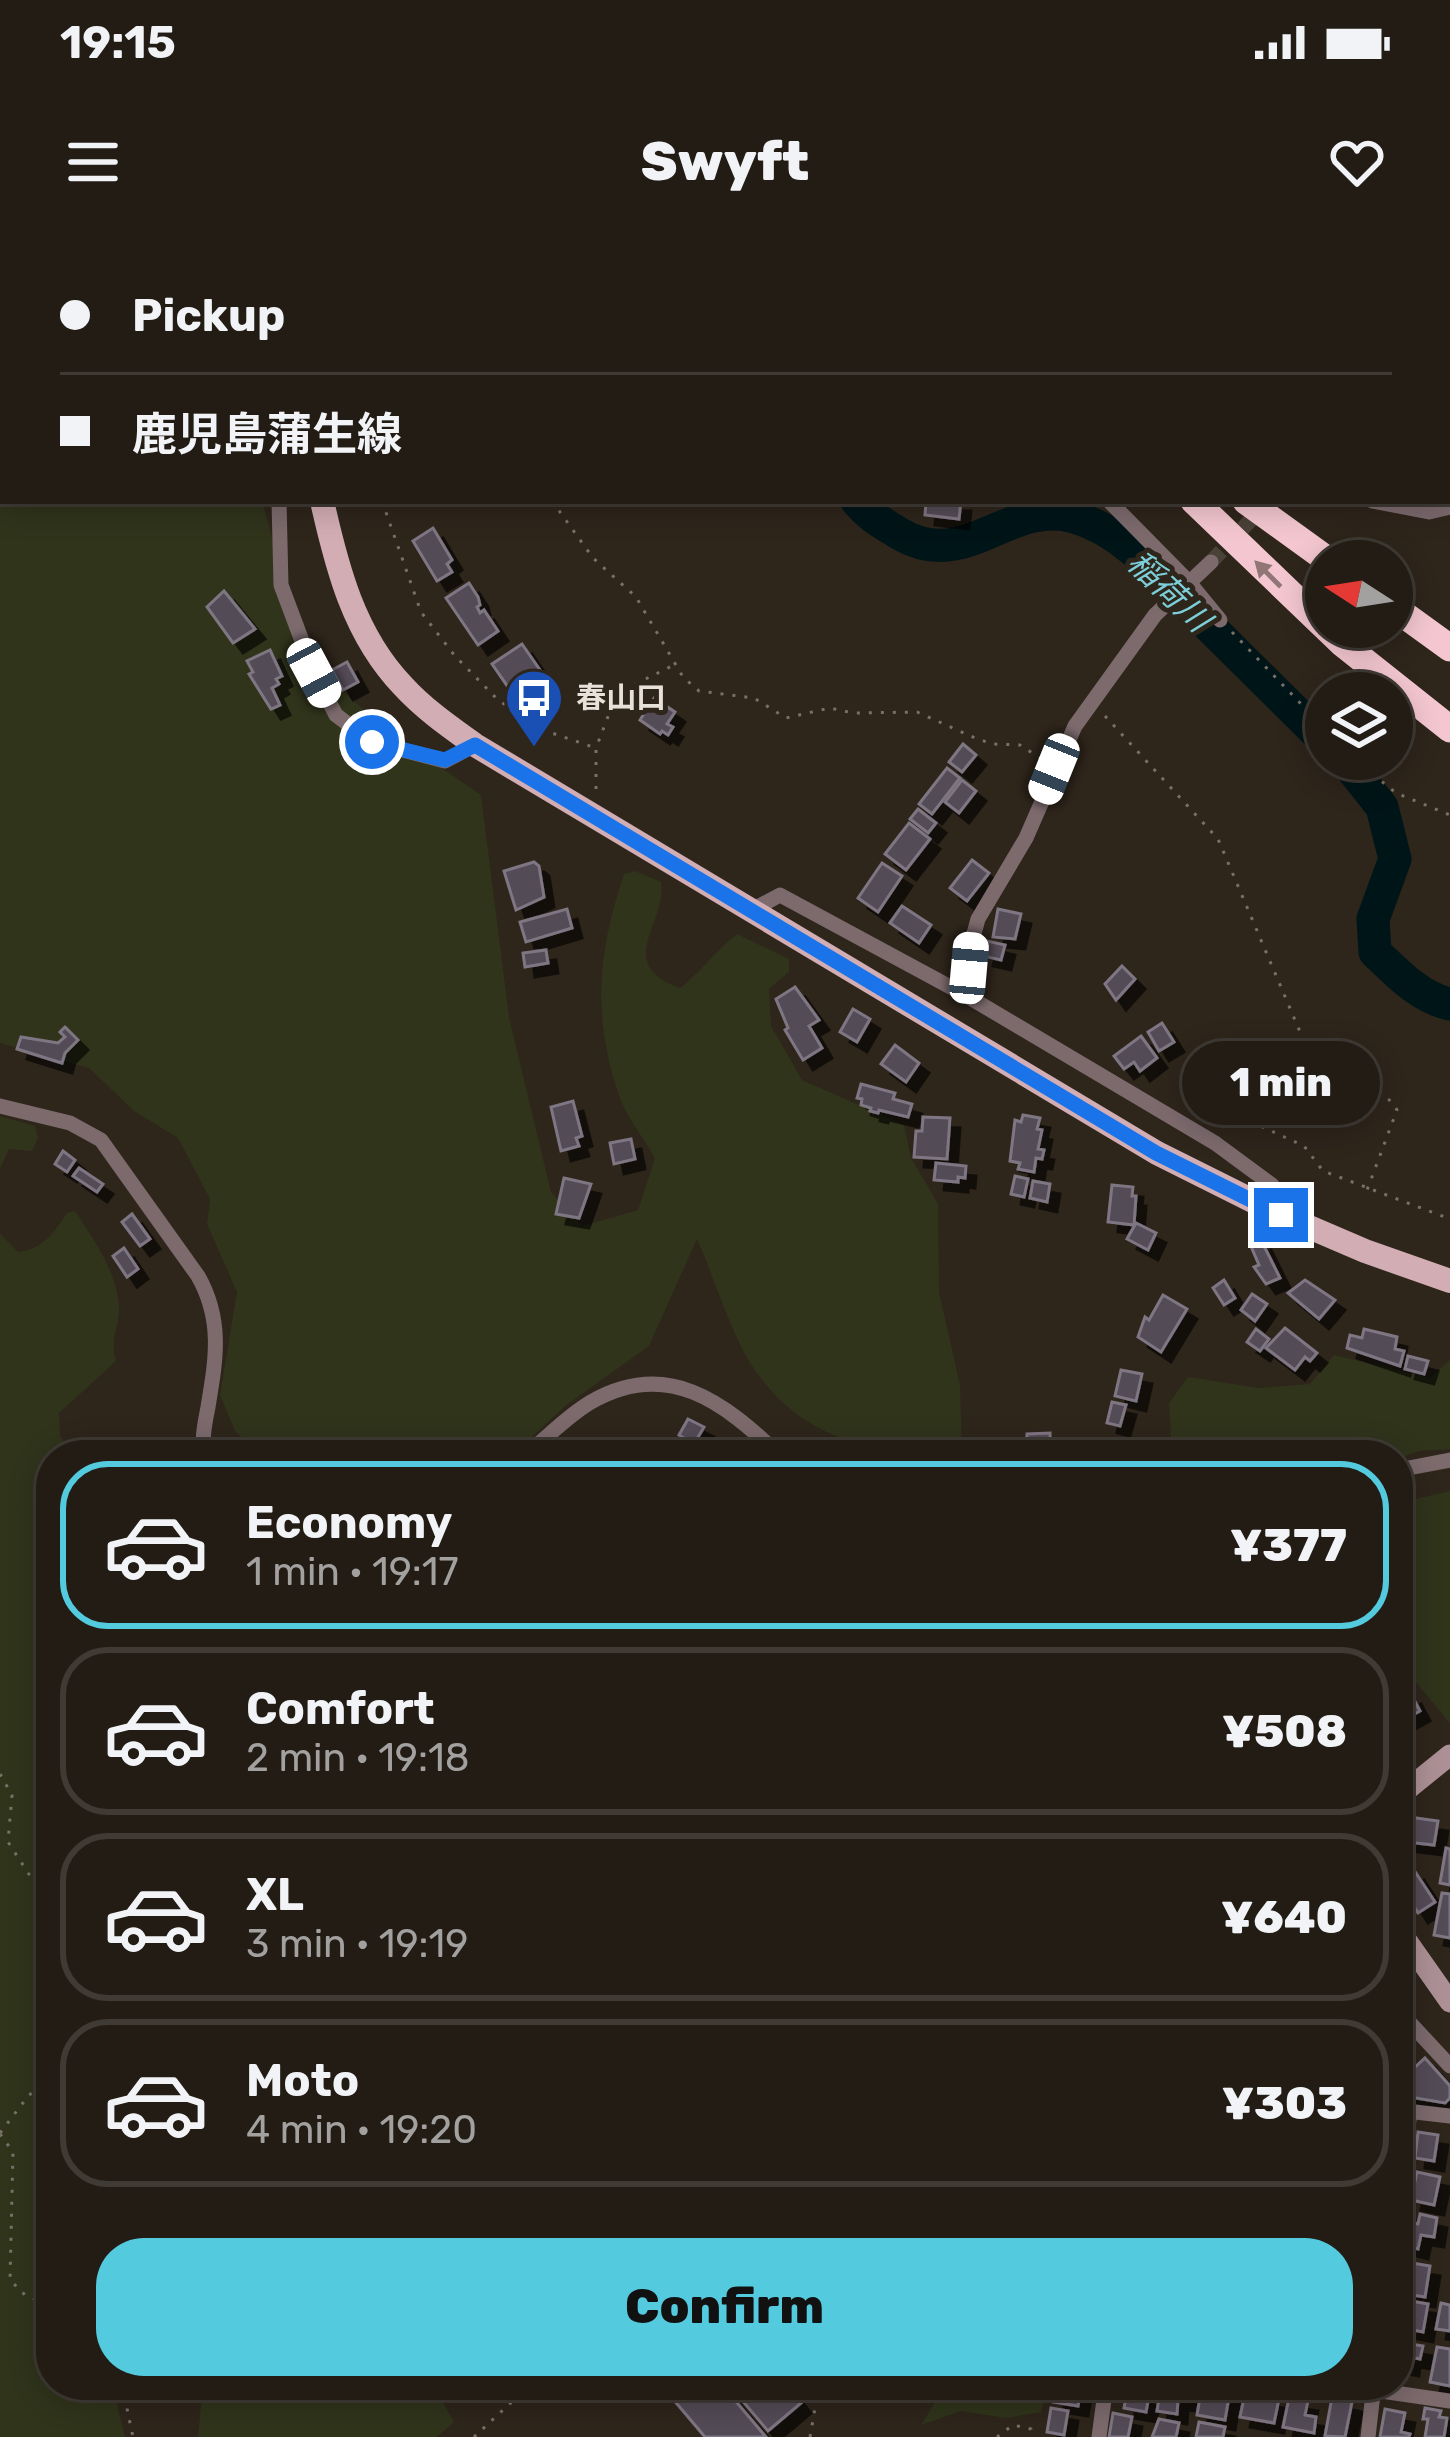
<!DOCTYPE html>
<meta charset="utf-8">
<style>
body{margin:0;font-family:Rubik,"Noto Sans JP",sans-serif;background:#2a251d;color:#f1f3f6;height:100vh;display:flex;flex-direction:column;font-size:45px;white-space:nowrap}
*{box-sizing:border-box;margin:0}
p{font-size:39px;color:#a2a1a0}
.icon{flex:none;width:66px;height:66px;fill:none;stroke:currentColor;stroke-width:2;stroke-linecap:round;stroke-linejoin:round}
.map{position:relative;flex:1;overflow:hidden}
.side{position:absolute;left:36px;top:1200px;width:1377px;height:960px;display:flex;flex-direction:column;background:#221c14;border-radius:48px;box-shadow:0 6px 30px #0003,0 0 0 3px #3f3a34}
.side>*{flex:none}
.hud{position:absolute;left:0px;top:0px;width:1452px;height:264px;box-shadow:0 6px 30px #0003,0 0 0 3px #3f3a34;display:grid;align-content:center;height:264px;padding:0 60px;background:#221c14}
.needle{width:78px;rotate:282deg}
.controls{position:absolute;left:1305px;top:300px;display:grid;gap:24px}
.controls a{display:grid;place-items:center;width:108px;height:108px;border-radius:50%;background:#221c14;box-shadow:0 6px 30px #0003,0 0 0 3px #3f3a34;font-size:60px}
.end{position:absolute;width:54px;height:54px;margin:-27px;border:15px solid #1a73e8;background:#fff;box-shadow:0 0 0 6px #fff}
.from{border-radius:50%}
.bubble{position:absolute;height:84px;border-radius:42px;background:#221c14;box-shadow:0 6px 30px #0003,0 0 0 3px #3f3a34;font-size:39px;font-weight:800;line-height:84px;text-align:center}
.car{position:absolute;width:36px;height:72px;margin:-36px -18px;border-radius:15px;box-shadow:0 0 9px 3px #0007;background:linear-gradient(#fff 24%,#345 0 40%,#fff 0 76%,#345 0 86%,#fff 0)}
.hud b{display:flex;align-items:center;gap:42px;height:114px;font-size:45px}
.hud b+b{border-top:3px solid #3f3a34}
.hud i{width:30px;height:30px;background:#f1f3f6}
ul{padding:21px 0 0;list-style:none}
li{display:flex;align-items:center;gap:36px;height:168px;margin:0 24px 18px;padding:0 36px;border:6px solid #3f3a34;border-radius:48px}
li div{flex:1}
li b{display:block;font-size:45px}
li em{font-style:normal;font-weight:800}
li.on{border-color:#54cade}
li>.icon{width:108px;height:108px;stroke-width:1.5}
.button{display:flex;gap:24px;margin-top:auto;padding:24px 60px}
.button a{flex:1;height:138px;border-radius:48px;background:#54cade;color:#111;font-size:48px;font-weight:800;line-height:138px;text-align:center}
.status{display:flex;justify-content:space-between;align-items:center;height:84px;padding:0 60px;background:#221c14;direction:ltr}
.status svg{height:33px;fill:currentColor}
header{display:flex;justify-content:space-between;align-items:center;height:156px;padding:0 60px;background:#221c14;font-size:54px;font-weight:800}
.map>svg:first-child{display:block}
.green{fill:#30341b}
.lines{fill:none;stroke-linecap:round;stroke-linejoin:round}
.river{stroke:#001518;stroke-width:33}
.building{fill:#534b57;stroke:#7f7683;stroke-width:3;filter:url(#shadow)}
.street-tunnel{stroke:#4a4138;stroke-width:15;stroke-dasharray:15 8;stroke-linecap:butt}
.path{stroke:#797169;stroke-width:3;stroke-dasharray:3 9;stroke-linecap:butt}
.street{stroke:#7c6a6d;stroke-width:15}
.secondary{stroke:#ac9095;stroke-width:21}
.primary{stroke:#d2adb4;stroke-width:24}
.highway{stroke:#f4c7d0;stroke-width:27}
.oneway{fill:#917676}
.route{stroke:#1a73e8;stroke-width:15}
.labels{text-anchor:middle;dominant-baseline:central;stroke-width:10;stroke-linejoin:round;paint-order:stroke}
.poi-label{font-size:30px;font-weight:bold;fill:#e7e1da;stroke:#2e251b;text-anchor:start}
.water-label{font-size:33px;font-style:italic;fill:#7cced8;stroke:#2e251b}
</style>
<div class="status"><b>19:15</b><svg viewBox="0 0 49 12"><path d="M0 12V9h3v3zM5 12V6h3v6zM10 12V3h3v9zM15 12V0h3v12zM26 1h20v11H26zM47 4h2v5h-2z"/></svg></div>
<header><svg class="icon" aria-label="menu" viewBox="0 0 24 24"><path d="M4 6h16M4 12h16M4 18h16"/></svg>Swyft<svg class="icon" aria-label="heart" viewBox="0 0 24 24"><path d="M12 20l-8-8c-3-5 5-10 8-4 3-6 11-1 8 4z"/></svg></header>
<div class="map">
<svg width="1450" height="2197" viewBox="0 0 1450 2197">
<defs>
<filter id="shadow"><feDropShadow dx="10" dy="10" stdDeviation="0" flood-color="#0009"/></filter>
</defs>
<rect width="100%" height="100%" fill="#2e251b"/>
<g class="green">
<path d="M0,0h117l-114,3v258h259l16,57 46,117 64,56 93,64 28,222 42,175 31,34 56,-16 17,-52c-12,-21 -30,-43 -37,-65 -26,-79 -20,-142 6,-219l11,-3 26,11c6,43 -48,81 19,106 22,-17 35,-37 57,-54l52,25v13l-20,17 2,37 31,54 102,45 7,33 27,46 1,88 21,93 2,70c-84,0 -160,-13 -210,-89 -20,-30 -39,-91 -55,-127l-48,107 -84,60 -52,49h-244l-12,-3 -22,-21 -15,-36 17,-103 -30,-68 3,-25 -32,-61 -44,-27 -45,-43 -89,-25z"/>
<polygon points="0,876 35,886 38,898 32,911 9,909 0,929"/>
<path d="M75,971c18,27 42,61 44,95 1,22 -10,31 -3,55l-57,52 1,23 13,19h-22v930h61l13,52h-125v-1203l18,18c25,-3 36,-19 49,-39z"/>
<polygon points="1334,1115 1430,1138 1450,1120 1450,1209 1419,1211 1398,1219 1398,1215 1337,1215 1324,1203 1289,1215 1241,1215 1234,1211 1196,1212 1171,1198 1169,1163 1188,1137 1259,1148 1310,1144"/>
<polygon points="1450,1251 1450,1483 1398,1421 1398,1263"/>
<polygon points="203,2145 433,2145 454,2182 437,2197 198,2197"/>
<polygon points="946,2145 1047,2145 1041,2172 1006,2178 961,2171 921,2185"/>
</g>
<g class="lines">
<g class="river">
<polyline points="428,0 430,3"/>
<path d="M857,261c14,17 26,22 43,33 66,39 110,-36 174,-17 53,15 90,64 128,102 41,41 83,82 124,123"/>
<path d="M1344,519l38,48 13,52 -22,60 2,33c21,20 45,46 75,52"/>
</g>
</g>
<g class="building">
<polygon points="926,261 961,261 959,279 925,275"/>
<polygon points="433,288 452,320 447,324 452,332 437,341 413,301"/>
<polygon points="469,343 478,357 480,365 477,367 480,373 484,370 498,391 478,405 446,358"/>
<polygon points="224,351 255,389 233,403 207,367"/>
<polygon points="522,404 540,430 510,450 492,424"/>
<polygon points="270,410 282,436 276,439 279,444 272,448 280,465 271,469 249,434 253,432 247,421"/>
<polygon points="347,422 358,442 343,450 332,430"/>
<polygon points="536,441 547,458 534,467 523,450"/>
<polygon points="654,458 675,472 667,484 673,487 668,495 662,491 660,494 640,480"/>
<polygon points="963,504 976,515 962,532 949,522"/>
<polygon points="947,528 960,538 932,574 919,564"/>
<polygon points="962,540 976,551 959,573 945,562"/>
<polygon points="918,569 936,583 928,593 910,579"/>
<polygon points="909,583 930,599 906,630 885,614"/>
<polygon points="972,620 989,633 967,661 950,648"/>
<polygon points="534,622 539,626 544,657 516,670 504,631"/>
<polygon points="882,623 902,636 878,672 858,658"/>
<polygon points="902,666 931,685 919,703 890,683"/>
<polygon points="567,669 572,688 526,702 520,682"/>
<polygon points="998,669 1021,674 1015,699 993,697"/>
<polygon points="987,701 1005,705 1001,720 983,716"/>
<polygon points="546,710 548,723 525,727 523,713"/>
<polygon points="1122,726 1135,739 1116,760 1105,744"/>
<polygon points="795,747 819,780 809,786 822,808 803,820 785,790 788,788 776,759"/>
<polygon points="853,769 870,779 857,802 840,792"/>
<polygon points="1162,783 1174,802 1159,811 1148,792"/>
<polygon points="65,787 78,800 65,813 62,823 17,809 21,797 58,803 65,797 60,792"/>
<polygon points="1141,796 1157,818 1140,831 1134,822 1124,829 1114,816"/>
<polygon points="895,805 919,823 906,842 881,824"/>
<polygon points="861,844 895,853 893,859 912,864 908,877 879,870 878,873 870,871 871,868 861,865 862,859 857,858"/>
<polygon points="573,861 582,896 576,898 579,906 561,911 551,867"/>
<polygon points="1023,875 1040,878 1037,889 1042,890 1038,909 1044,910 1042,919 1036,918 1034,932 1018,929 1020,923 1010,921 1015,880 1021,882"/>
<polygon points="923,877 950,878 947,919 914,917 916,891 922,891"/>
<polygon points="631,899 635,919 614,924 610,903"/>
<polygon points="63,911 75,920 67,932 55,924"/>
<polygon points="936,923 966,926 965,938 958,937 958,942 934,940"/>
<polygon points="79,928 103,944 97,952 73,936"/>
<polygon points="1015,936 1028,939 1024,957 1011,954"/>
<polygon points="564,938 591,944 579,978 556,974"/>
<polygon points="1033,941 1050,944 1047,962 1030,958"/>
<polygon points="1112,945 1133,947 1132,956 1136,956 1134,985 1108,982"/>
<polygon points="132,974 150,999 140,1006 122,982"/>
<polygon points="1136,983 1156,993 1148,1010 1127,999"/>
<polygon points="1261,1000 1280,1038 1266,1044 1254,1027 1259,1025 1250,1004"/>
<polygon points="124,1008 138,1029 127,1037 113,1016"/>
<polygon points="1224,1040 1235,1058 1224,1065 1213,1048"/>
<polygon points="1305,1040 1335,1060 1319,1079 1288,1053"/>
<polygon points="1252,1054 1267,1064 1255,1081 1241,1070"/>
<polygon points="1163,1055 1187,1069 1161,1112 1138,1097 1145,1077 1149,1080"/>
<polygon points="1285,1088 1317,1113 1310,1121 1305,1117 1295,1130 1266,1108"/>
<polygon points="1256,1089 1269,1099 1260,1111 1247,1102"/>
<polygon points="1364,1089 1397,1097 1395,1109 1404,1111 1400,1126 1347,1108 1350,1095 1362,1098"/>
<polygon points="1408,1116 1428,1121 1424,1134 1405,1129"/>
<polygon points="1121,1130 1142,1134 1136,1161 1115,1156"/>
<polygon points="1112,1162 1126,1165 1120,1186 1107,1183"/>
<polygon points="688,1179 704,1187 694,1204 679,1195"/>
<polygon points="1050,1193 1051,1215 1026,1215 1027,1194"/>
<polygon points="1411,1454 1420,1471 1398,1483 1398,1461"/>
<polygon points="1409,1577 1438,1581 1434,1605 1398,1601 1398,1589 1407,1590"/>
<polygon points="1446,1608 1450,1609 1450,1645 1440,1643"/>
<polygon points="1414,1630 1435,1662 1418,1673 1398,1641"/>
<polygon points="1442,1653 1450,1654 1450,1698 1434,1695"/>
<polygon points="1425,1818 1450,1846 1450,1858 1445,1863 1398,1855 1399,1842"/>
<polygon points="1418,1892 1438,1895 1434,1921 1415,1918"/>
<polygon points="1417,1932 1440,1937 1434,1965 1411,1960"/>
<polygon points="1420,1974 1437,1978 1434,1997 1421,1995 1418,2009 1406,2006 1410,1982 1418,1984"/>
<polygon points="1406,2022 1430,2026 1425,2057 1400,2053"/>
<polygon points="1399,2059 1428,2064 1423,2092 1398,2087"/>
<polygon points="1441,2063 1450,2065 1450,2091 1436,2089"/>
<polygon points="1398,2102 1423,2106 1420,2119 1410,2117 1409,2126 1398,2124"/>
<polygon points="1437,2107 1450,2109 1450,2146 1430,2142"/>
<polygon points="661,2145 722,2145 766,2197 705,2197"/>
<polygon points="729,2145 786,2145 801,2163 768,2191"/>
<polygon points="1056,2145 1081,2149 1078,2166 1053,2162"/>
<polygon points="1161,2145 1180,2145 1180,2150 1188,2151 1186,2161 1178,2160 1177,2174 1157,2171"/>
<polygon points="1202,2146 1230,2151 1225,2180 1197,2175"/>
<polygon points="1127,2152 1149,2156 1146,2172 1124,2168"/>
<polygon points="1245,2153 1279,2159 1274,2183 1240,2177"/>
<polygon points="1332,2157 1352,2162 1345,2197 1325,2196"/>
<polygon points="1289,2158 1308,2161 1305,2175 1316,2177 1314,2193 1283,2187"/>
<polygon points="1051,2168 1068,2171 1064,2195 1047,2192"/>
<polygon points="1425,2168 1441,2171 1439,2177 1447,2178 1444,2197 1425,2197 1428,2179 1423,2179"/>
<polygon points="1385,2169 1405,2173 1401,2192 1410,2194 1409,2197 1380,2197"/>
<polygon points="1113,2173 1132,2177 1128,2197 1109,2197"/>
<polygon points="1159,2179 1179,2183 1176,2197 1152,2197"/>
<polygon points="1199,2182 1225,2187 1223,2197 1196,2197"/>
</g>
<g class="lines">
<polyline class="street-tunnel" points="1211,322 1262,268"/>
<g class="path">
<polyline points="394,0 396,3"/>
<polyline points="1414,0 1415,3"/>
<polyline points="275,3 276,0"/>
<polyline points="1449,91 1450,94"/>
<polyline points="1449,207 1450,203"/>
<polyline points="382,261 421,372 455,416 497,459 537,488 596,508"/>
<polyline points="552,261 593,318 636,357 683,437 699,451 754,458 786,478 830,468 853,473 917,472 975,498 993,504 1020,505 1043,520"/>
<polyline points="1232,392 1326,490"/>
<path d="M1105,476l113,123 91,214c25,29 66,22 88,57l-30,80"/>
<polyline points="1354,519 1396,553 1450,575"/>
<polyline points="596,549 596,508 617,453 674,425"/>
<polyline points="1186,864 1215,846 1252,882 1304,906 1323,931 1450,979"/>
<polyline points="0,1534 12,1555 8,1602 51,1668"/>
<polyline points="0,1893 29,1855 51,1840"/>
<polyline points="0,1894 13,1912 10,2040 25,2055 51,2066"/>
<polyline points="122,2145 133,2197"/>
<polyline points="474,2197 530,2145"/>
<polyline points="810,2197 819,2145"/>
<polyline points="997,2197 1013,2185 1031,2189 1033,2197"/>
</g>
<g class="street">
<polyline points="837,0 838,3"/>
<polyline points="279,261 281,345 314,433 336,475 372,502 445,521 475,505"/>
<polyline points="1109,261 1188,341 1220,380"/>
<polyline points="1372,261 1429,272 1450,267"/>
<polyline points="752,670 780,655 967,756 972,701 978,679 1026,598 1075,486 1155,375 1211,322"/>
<polyline points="967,756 1215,903 1272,945 1281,975"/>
<path d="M0,866l70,17 31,17 97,136c25,44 18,83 10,131 -3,16 -7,32 -3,48"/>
<path d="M525,1215c22,-17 42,-39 66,-53 76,-44 133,0 188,53"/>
<polyline points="1398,1230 1450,1220"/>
<polyline points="1398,1770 1450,1826"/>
<polyline points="1398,1870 1450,1876"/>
<polyline points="1398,1964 1410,1872"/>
<polyline points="1340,2145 1450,2161"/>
<polyline points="1099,2197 1106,2145"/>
<polyline points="1368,2197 1374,2145"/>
</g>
<g class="secondary">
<polyline points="1398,1557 1450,1515"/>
<polyline points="1398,1688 1450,1762"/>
</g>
<g class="primary">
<polyline points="202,0 205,3"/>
<path d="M322,261c15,67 32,134 81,185 21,23 47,41 72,59l682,408 124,62 84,36 85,30"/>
</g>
<g class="highway">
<polyline points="940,0 942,3"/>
<polyline points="991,0 993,3"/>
<polyline points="1194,261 1343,404 1450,489"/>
<polyline points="1246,261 1329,321"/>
<polyline points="1392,366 1450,408"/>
</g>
</g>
<defs><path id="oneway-solid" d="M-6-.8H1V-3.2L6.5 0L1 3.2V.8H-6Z" transform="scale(3)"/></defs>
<use class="oneway" href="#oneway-solid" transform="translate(1268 334) rotate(-135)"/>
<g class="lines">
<polyline class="route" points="372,502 445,520 475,505 1156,913 1281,975"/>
</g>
<defs>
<g id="bus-pin" transform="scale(3)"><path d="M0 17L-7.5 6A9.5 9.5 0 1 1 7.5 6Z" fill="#1a4fb4" stroke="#2e251b"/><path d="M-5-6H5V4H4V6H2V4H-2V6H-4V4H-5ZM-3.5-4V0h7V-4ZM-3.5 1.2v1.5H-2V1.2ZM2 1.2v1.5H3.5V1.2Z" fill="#fff"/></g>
</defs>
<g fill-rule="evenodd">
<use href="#bus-pin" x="534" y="458"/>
</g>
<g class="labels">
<g class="poi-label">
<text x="576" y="458">春山口</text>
</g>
<g class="water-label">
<text transform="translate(1169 351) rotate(44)">稲荷川</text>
</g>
</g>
</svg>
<div class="controls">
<a><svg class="needle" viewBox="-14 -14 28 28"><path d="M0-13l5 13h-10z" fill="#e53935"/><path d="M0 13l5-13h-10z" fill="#a2a1a0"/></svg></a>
<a><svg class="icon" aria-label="layers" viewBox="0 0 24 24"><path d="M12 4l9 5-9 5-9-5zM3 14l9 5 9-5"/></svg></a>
</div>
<i class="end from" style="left:372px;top:502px"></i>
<i class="end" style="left:1281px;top:975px"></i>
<div class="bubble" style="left:1182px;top:801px;width:198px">1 min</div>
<i class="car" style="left:314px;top:433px;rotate:152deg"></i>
<i class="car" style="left:1054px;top:529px;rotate:202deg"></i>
<i class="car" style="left:969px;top:728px;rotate:5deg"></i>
<div class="hud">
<b><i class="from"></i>Pickup</b>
<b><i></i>鹿児島蒲生線</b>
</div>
<section class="side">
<ul>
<li class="on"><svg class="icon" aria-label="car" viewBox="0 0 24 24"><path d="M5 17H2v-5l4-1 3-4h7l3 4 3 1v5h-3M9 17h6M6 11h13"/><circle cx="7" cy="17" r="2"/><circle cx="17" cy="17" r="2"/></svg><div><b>Economy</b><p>1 min · 19:17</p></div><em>¥377</em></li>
<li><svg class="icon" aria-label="car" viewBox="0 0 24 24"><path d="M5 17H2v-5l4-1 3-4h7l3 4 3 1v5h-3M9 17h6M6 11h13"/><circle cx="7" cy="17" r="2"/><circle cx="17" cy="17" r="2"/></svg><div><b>Comfort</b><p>2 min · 19:18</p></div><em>¥508</em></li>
<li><svg class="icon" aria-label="car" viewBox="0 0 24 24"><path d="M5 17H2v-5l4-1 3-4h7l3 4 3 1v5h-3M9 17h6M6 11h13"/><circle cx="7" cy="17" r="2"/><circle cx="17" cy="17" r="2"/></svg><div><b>XL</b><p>3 min · 19:19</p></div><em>¥640</em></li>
<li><svg class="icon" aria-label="car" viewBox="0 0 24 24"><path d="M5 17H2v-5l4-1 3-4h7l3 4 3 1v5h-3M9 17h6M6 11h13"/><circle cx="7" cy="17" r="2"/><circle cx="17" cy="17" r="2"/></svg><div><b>Moto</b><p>4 min · 19:20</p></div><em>¥303</em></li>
</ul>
<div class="button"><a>Confirm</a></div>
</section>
</div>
